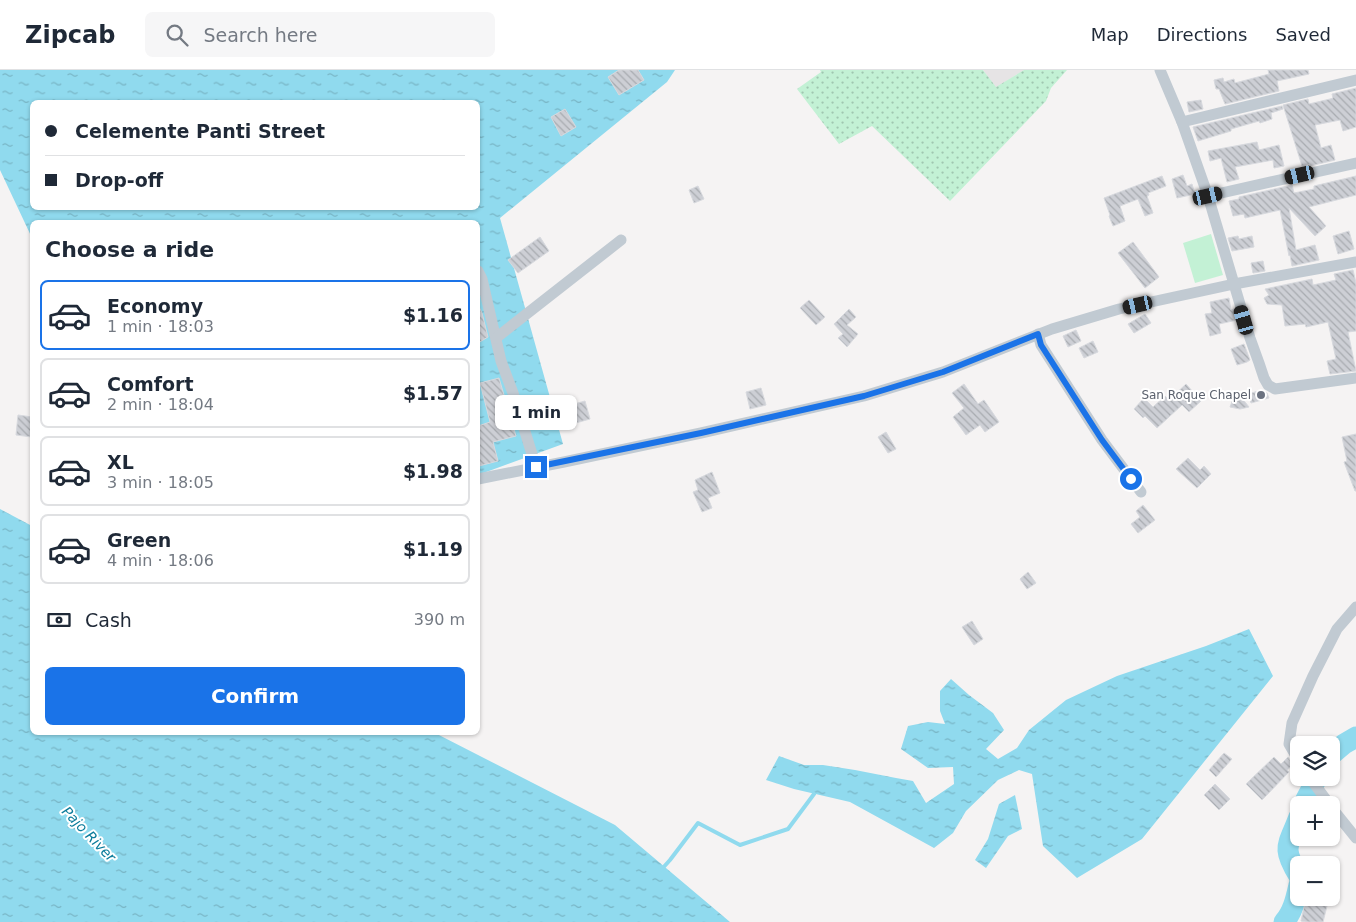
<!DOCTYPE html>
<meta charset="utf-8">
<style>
body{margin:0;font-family:"DejaVu Sans",sans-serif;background:#f6f6f7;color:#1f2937;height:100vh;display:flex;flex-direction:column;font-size:19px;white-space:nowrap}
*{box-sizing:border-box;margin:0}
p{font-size:16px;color:#747a83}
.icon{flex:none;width:28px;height:28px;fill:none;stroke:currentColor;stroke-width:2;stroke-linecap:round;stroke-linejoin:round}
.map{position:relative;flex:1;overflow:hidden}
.details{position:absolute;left:30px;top:150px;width:450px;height:515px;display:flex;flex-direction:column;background:#fff;border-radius:8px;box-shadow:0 1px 4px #0004}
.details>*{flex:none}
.banner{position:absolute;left:30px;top:30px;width:450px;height:110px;border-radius:8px;box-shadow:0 1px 4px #0004;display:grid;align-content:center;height:110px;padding:0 15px;background:#fff}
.fabs{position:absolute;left:1290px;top:666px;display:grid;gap:10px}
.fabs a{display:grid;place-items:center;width:50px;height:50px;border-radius:8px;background:#fff;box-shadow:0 1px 4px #0004;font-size:25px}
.end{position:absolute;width:22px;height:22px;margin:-11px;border:6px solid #1a73e8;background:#fff;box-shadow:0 0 0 2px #fff}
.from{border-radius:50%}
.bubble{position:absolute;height:35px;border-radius:8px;background:#fff;box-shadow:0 1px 4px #0004;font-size:16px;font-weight:800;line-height:35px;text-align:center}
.car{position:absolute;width:15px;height:30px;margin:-15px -8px;border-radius:6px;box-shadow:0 0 4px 1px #0007;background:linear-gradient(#222 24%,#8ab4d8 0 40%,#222 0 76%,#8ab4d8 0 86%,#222 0)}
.banner b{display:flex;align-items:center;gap:18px;height:48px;font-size:19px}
.banner b+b{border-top:1px solid #e0e1e3}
.banner i{width:12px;height:12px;background:#1f2937}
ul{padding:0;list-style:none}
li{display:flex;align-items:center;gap:15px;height:70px;margin:0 10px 8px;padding:0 5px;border:2px solid #e0e1e3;border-radius:8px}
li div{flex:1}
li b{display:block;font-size:19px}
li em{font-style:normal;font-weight:800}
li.selected{border-color:#1a73e8}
li>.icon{width:45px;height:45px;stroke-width:1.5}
h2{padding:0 15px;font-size:22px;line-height:60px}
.pay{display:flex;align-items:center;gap:12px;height:55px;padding:0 15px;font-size:19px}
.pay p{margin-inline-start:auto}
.action{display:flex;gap:10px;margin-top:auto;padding:10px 15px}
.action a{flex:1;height:58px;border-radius:8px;background:#1a73e8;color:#fff;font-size:20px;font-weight:800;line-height:58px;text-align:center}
header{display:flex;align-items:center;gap:30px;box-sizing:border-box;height:70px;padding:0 25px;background:#fff;border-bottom:1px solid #e0e1e3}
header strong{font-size:24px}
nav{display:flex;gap:28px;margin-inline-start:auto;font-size:18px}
.search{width:350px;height:45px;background:#f6f6f7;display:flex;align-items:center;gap:12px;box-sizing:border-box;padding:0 18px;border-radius:8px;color:#747a83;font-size:19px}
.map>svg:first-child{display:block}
.education{fill:#e6e4e5}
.grass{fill:url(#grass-dots)}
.garden{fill:#c3f1d5}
.water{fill:url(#water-ripples);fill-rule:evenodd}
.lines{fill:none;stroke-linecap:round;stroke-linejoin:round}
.stream{stroke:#90daee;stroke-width:4}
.river{stroke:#90daee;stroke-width:21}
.building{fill:url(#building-back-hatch);stroke:#d7d9de}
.minor{stroke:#c1cad2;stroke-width:11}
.route{stroke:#1a73e8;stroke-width:6}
.worship-dot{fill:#6b7280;stroke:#fff;stroke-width:2}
.labels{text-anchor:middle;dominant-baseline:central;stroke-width:4;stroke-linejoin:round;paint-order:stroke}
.worship-label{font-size:12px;fill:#5b616d;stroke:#fff;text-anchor:end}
.water-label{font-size:14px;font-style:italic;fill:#0c7c9b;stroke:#fff}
</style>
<header>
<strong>Zipcab</strong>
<div class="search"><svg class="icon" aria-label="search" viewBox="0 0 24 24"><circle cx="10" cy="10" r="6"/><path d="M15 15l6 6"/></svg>Search here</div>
<nav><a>Map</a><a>Directions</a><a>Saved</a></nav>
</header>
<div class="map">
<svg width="1356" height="852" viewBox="0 0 1356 852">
<defs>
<pattern id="grass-dots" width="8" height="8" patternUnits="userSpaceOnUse" patternTransform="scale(1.25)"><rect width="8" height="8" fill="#c3f1d5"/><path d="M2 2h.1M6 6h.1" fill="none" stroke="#a0c6b0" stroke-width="1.8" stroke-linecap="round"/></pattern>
<pattern id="water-ripples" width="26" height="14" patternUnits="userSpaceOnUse" patternTransform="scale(1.25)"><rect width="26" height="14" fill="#90daee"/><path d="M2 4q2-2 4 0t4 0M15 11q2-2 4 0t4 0" fill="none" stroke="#78b4c4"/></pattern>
<pattern id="building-back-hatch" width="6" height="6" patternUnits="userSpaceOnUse" patternTransform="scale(1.25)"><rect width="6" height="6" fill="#cdcfd5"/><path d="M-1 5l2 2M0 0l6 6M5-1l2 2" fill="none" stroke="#a8abb0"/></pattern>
</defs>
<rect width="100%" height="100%" fill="#f5f3f3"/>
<polygon class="education" points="983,0 1024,0 996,18"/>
<polygon class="grass" points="820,0 983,0 996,17 1024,0 1067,0 1051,18 1046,31 950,131 872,56 839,74 797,19 821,2"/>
<polygon class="garden" points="1211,164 1223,205 1195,213 1183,173"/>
<g class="water">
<path d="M0,0h675l-8,12 -167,136 63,226 -85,31v-253h-446v16l-32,-68zM32,32h446v106h-446z"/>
<polygon points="0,439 32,456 32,662 435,663 615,755 730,852 0,852"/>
<polygon points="1249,559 1273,606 1142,769 1077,808 1043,776 1032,704 1019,700 998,710 966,741 953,763 934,778 850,732 794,719 766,710 779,686 804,695 823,695 855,700 896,708 913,711 926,733 954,714 953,697 928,698 901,679 908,656 928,652 945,654 940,641 940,621 951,609 969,625 993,643 1004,660 986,679 998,689 1017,678 1029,660 1066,630 1117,606 1206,576"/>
<polygon points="1015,725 1022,759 1008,766 986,798 975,790 988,769 999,734"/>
</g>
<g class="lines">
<polyline class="stream" points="661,800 670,790 698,753 740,775 788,759 814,724"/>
<g class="river">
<polyline points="1331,685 1344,674 1356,667"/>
<polyline points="1303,735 1317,708"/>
<path d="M1299,747c-11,29 -18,30 0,59"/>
<path d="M1284,852c9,-10 12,-24 15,-37"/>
</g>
</g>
<g class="building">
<polygon points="619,0 638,0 644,10 619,25 608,7"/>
<polygon points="1268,0 1308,0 1309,4 1277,11 1279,21 1225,34 1219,19 1216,19 1214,10 1223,8 1224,12 1234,9 1235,13 1269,4"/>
<polygon points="1356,18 1356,57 1343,61 1340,50 1315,55 1321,78 1331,75 1335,90 1310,96 1310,94 1302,96 1283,35 1308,29 1309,34 1330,29 1333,28 1332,24"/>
<polygon points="1201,30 1203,39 1189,42 1187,32"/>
<polygon points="1282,36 1283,39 1271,43 1272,49 1260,53 1259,51 1231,59 1231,61 1198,71 1193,57"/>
<polygon points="565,39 576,57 561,66 551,47"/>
<polygon points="1257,72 1259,80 1279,75 1284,96 1274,98 1273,90 1235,97 1239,109 1227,112 1221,88 1210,91 1208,81"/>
<polygon points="1183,105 1187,116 1192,114 1195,124 1177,128 1172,109"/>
<polygon points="1162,106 1166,116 1148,123 1149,125 1147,126 1153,143 1145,146 1138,129 1120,136 1125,151 1113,156 1109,146 1110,145 1104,128"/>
<polygon points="1356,106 1356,125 1309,137 1326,156 1315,166 1289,138 1296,180 1315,175 1319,190 1292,196 1290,185 1289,186 1280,140 1245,148 1244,144 1233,146 1229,131 1239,129 1239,127 1292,115 1294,123 1314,119 1314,116"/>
<polygon points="698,116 704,129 694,133 689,120"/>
<polygon points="1349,161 1354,179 1338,184 1333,166"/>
<polygon points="1238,166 1239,169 1252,166 1254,177 1232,181 1228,168"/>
<polygon points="540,167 549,181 518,203 508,190"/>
<polygon points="1133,172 1159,207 1145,218 1118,183"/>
<polygon points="1263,191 1265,201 1253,203 1251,193"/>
<polygon points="1353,200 1356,213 1356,261 1348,262 1356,301 1330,304 1327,291 1336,289 1328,252 1306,257 1305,254 1285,256 1282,235 1267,234 1264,228 1269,225 1265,219 1312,209 1313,215 1336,210 1334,204"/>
<polygon points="1229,228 1231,240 1234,239 1237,250 1219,254 1221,263 1210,266 1205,244 1212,243 1210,232"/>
<polygon points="809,230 825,247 816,255 800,238"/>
<polygon points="478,235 482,243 488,267 478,273"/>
<polygon points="849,239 856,247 847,255 858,264 847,277 838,268 843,264 834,254"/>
<polygon points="1145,244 1151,253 1134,263 1128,254"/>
<polygon points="1076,260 1081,271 1068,277 1063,266"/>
<polygon points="1093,271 1098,282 1084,288 1079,278"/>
<polygon points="1244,274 1250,290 1247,292 1237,295 1231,279"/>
<polygon points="499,308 516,366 493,372 498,391 479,396 478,389 478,356 490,352 480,313"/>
<polygon points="964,314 978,334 984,330 999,352 985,362 980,355 966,365 953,347 964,338 952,323"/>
<polygon points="1186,314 1201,331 1189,342 1182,335 1157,358 1145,346 1143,348 1134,339 1144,328 1153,337 1165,326 1169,330"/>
<polygon points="761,318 766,335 750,339 746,322"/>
<polygon points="1262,320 1267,323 1269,328 1251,333 1248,324"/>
<polygon points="1241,327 1249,337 1240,339 1230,337 1233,329"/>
<polygon points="585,331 590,349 572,354 567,336"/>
<polygon points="18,345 32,347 32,367 16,365"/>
<polygon points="886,362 896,379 888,383 878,367"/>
<polygon points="1356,364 1356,421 1355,421 1344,392 1347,391 1342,367"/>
<polygon points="1188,388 1200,400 1204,396 1211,404 1197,418 1176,399"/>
<polygon points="712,402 720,423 708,428 712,438 702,442 693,422 698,420 695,410"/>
<polygon points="1143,435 1155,450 1138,463 1131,454 1140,447 1136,441"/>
<polygon points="1028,502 1036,513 1027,519 1020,509"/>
<polygon points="972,551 983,569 974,575 962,557"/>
<polygon points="1224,683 1232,689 1216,707 1209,700"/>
<polygon points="1274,687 1281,694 1288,687 1293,695 1287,700 1289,702 1262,730 1246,714"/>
<polygon points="1215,714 1230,729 1219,740 1204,725"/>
<polygon points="1306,828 1329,828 1323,852 1306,852 1301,851"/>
</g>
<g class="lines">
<g class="minor">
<polyline points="1160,0 1182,52 1208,126 1250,268 1259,293 1264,308 1268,315 1275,319 1356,308"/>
<polyline points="1182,52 1356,10"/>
<polyline points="1208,126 1356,93"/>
<polyline points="478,201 482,209 501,291 513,323 536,397"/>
<polyline points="1038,264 1041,275 1102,370 1141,422"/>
<polyline points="496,268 621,170"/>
<polyline points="478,409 564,392 701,363 864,326 943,302 1052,259 1119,239 1234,214 1356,192"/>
<polyline points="1299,691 1289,674 1292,653 1313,606 1337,559 1356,537"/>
<polyline points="1310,708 1330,735"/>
<polyline points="1331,737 1356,768"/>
</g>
</g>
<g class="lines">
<polyline class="route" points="536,397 701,363 864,326 943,302 1038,264 1041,275 1102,370 1131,409"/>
</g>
<circle class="worship-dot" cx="1261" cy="325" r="5"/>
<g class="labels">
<g class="worship-label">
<text x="1251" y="325">San Roque Chapel</text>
</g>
<g class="water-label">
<text transform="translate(89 764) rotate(46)">Pajo River</text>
</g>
</g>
</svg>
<div class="fabs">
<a><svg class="icon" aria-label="layers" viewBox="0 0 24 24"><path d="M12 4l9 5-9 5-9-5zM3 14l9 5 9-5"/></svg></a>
<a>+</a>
<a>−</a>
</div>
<i class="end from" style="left:1131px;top:409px"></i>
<i class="end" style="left:536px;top:397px"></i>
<div class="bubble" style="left:495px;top:325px;width:82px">1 min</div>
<i class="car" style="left:1300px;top:105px;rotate:257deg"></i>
<i class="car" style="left:1208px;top:126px;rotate:77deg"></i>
<i class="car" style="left:1138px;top:235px;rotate:257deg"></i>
<i class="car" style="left:1244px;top:250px;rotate:344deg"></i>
<div class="banner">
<b><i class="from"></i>Celemente Panti Street</b>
<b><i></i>Drop-off</b>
</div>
<section class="details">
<h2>Choose a ride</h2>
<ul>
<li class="selected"><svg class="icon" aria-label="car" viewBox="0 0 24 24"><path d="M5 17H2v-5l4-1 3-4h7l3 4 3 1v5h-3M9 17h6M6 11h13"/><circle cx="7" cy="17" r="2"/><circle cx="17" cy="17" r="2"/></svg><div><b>Economy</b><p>1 min · 18:03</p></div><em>$1.16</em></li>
<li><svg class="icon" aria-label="car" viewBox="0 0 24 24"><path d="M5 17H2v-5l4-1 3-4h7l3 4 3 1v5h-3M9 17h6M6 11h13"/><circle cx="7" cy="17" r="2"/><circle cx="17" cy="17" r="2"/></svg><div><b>Comfort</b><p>2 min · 18:04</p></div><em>$1.57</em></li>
<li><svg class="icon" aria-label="car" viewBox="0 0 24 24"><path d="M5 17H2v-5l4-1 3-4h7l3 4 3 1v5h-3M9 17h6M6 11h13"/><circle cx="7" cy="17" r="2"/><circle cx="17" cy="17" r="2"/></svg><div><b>XL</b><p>3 min · 18:05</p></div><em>$1.98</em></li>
<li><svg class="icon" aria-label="car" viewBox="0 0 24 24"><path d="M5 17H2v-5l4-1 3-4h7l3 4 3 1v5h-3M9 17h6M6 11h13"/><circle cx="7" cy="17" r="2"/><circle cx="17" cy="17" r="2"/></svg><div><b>Green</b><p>4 min · 18:06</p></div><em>$1.19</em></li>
</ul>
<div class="pay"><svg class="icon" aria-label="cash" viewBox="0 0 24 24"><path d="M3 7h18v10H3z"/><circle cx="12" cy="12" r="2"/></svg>Cash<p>390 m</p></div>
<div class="action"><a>Confirm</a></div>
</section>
</div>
